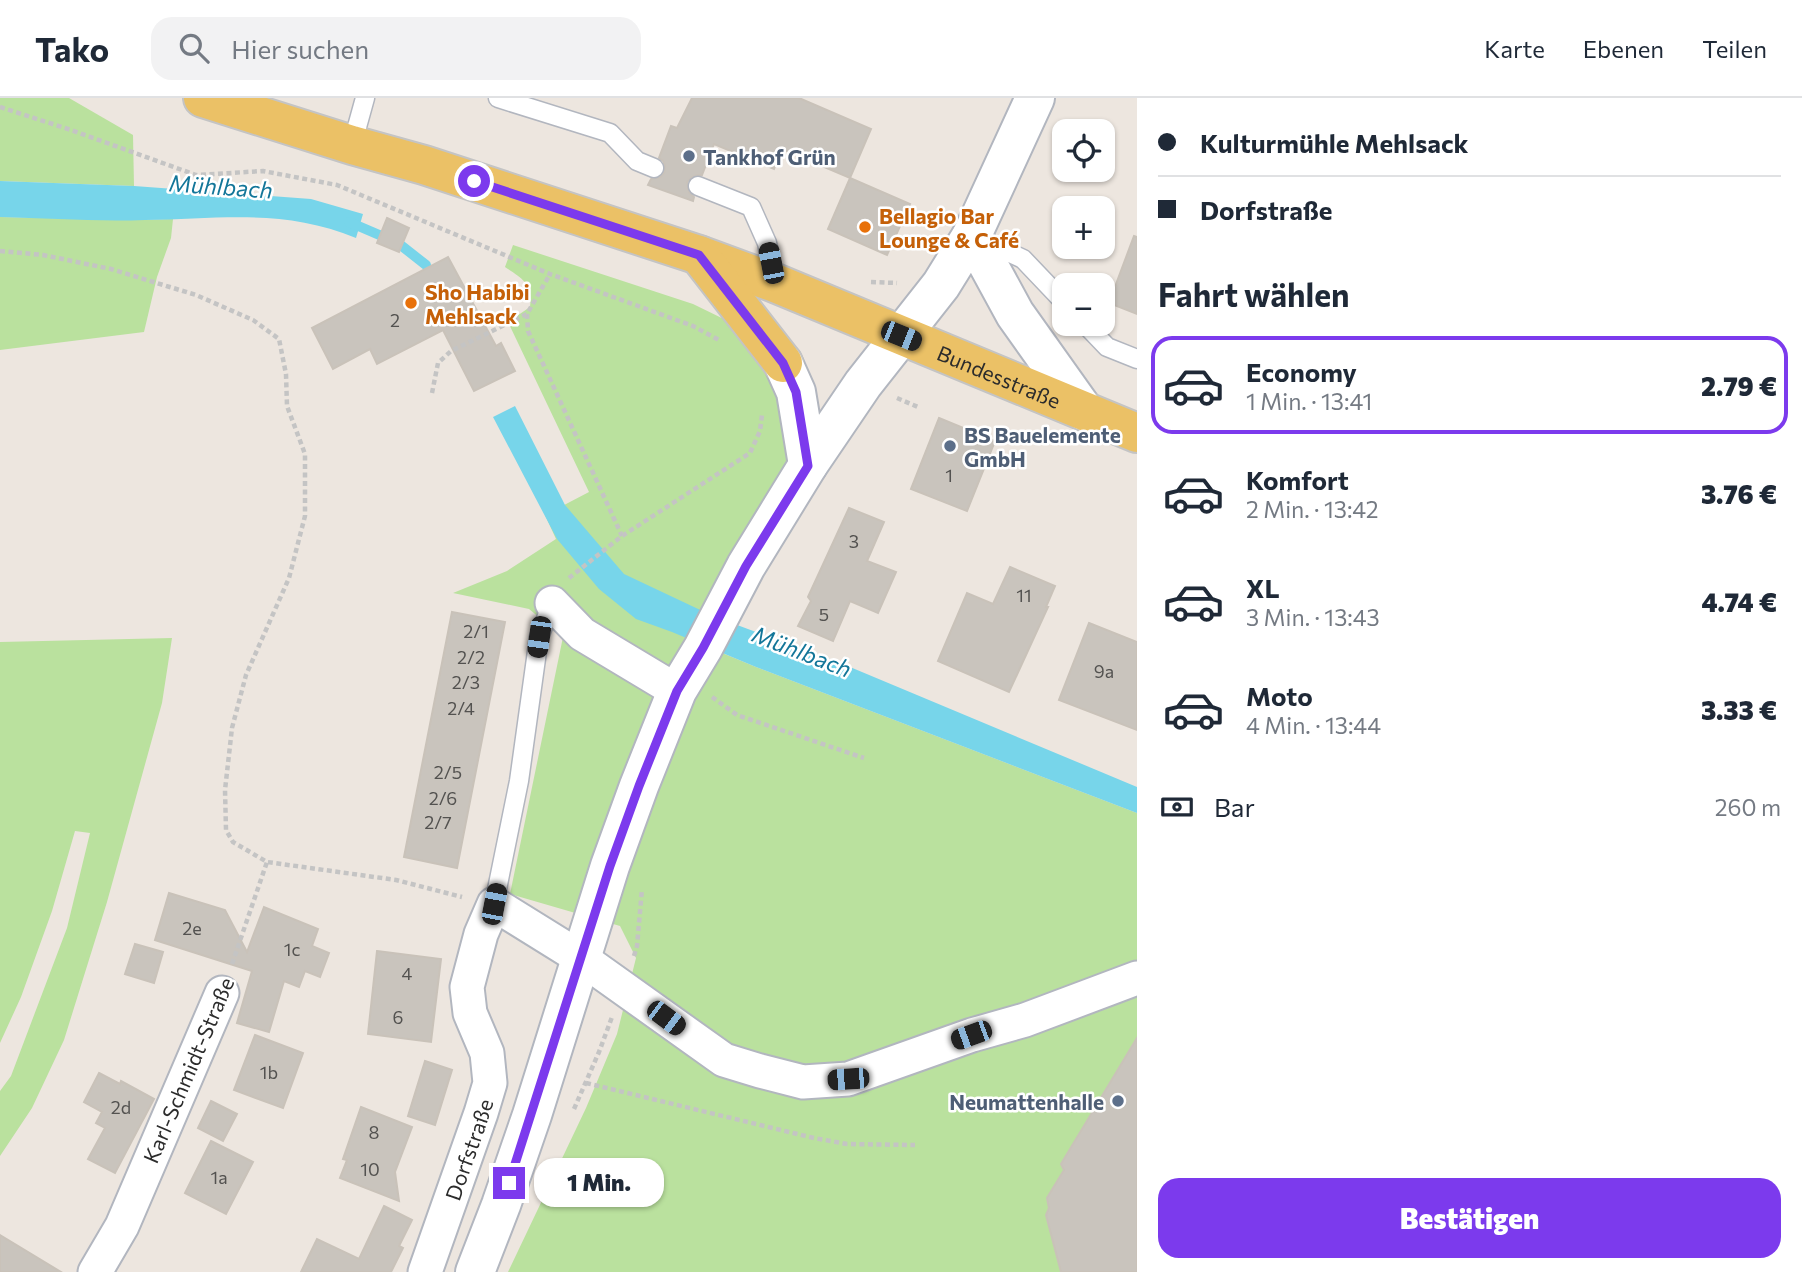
<!DOCTYPE html>
<html lang="de">
<meta charset="utf-8">
<style>
body{margin:0;font-family:Commissioner,sans-serif;background:#f2f2f3;color:#1f2937;height:100vh;display:flex;flex-direction:column;font-size:26px;white-space:nowrap}
*{box-sizing:border-box;margin:0}
p{font-size:23px;color:#747a83}
.icon{flex:none;width:38px;height:38px;fill:none;stroke:currentColor;stroke-width:2;stroke-linecap:round;stroke-linejoin:round}
.map{position:relative;flex:1;overflow:hidden}
.panel{display:flex;flex-direction:column;background:#fff;width:665px}
.panel>*{flex:none}
.banner{display:grid;align-content:center;height:154px;padding:0 21px;background:#fff}
.fabs{position:absolute;left:1052px;top:21px;display:grid;gap:14px}
.fabs a{display:grid;place-items:center;width:63px;height:63px;border-radius:14px;background:#fff;box-shadow:0 2px 5px #0004;font-size:35px}
.end{position:absolute;width:32px;height:32px;margin:-16px;border:9px solid #7c3aed;background:#fff;box-shadow:0 0 0 4px #fff}
.from{border-radius:50%}
.bubble{position:absolute;height:49px;border-radius:21px;background:#fff;box-shadow:0 2px 5px #0004;font-size:23px;font-weight:800;line-height:49px;text-align:center}
.car{position:absolute;width:21px;height:42px;margin:-21px -10px;border-radius:9px;box-shadow:0 0 5px 2px #0007;background:linear-gradient(#222 24%,#8ab4d8 0 40%,#222 0 76%,#8ab4d8 0 86%,#222 0)}
.banner b{display:flex;align-items:center;gap:24px;height:66px;font-size:26px}
.banner b+b{border-top:2px solid #e0e1e3}
.banner i{width:18px;height:18px;background:#1f2937}
ul{padding:0;list-style:none}
li{display:flex;align-items:center;gap:21px;height:98px;margin:0 14px 10px;padding:0 7px;border:4px solid transparent;border-radius:21px}
li div{flex:1}
li b{display:block;font-size:26px}
li em{font-style:normal;font-weight:800}
li.active{border-color:#7c3aed}
li>.icon{width:63px;height:63px;stroke-width:1.5}
h2{padding:0 21px;font-size:32px;line-height:84px}
.pay{display:flex;align-items:center;gap:18px;height:77px;padding:0 21px;font-size:26px}
.pay p{margin-inline-start:auto}
.cta{display:flex;gap:14px;margin-top:auto;padding:14px 21px}
.cta a{flex:1;height:80px;border-radius:21px;background:#7c3aed;color:#fff;font-size:28px;font-weight:800;line-height:80px;text-align:center}
header{display:flex;align-items:center;gap:42px;box-sizing:border-box;height:98px;padding:0 35px;background:#fff;border-bottom:2px solid #e0e1e3}
header strong{font-size:33px}
nav{display:flex;gap:38px;margin-inline-start:auto;font-size:24px}
.search{width:490px;height:63px;background:#f2f2f3;display:flex;align-items:center;gap:18px;box-sizing:border-box;padding:0 24px;border-radius:21px;color:#747a83;font-size:26px}
main{display:flex;flex:1;min-height:0}
.map>svg:first-child{display:block}
.green{fill:#bae19e}
.water{fill:#77d5ea}
.lines{fill:none;stroke-linecap:round;stroke-linejoin:round}
.stream{stroke:#77d5ea;stroke-width:10}
.building{fill:#c9c4bd;stroke:#c9c2b9;stroke-width:2}
.lane-casing{stroke:#b2b6bf;stroke-width:21}
.street-casing{stroke:#b2b6bf;stroke-width:37}
.secondary-casing{stroke:#b2b6bf;stroke-width:42}
.primary-casing{stroke:#c4c4c4;stroke-width:42}
.path{stroke:#c4c4c4;stroke-width:4.5;stroke-dasharray:5 3.5;stroke-linecap:butt}
.lane{stroke:#fff;stroke-width:18}
.street{stroke:#fff;stroke-width:33}
.secondary{stroke:#fff;stroke-width:38}
.primary{stroke:#ebc166;stroke-width:38}
.route{stroke:#7c3aed;stroke-width:9}
.service-dot{fill:#5c6f8a;stroke:#fff;stroke-width:2.5}
.food-dot{fill:#e8710a;stroke:#fff;stroke-width:2.5}
.labels{text-anchor:middle;dominant-baseline:central;stroke-width:5;stroke-linejoin:round;paint-order:stroke}
.number-label{font-size:18px;fill:#535250}
.service-label{font-size:21px;font-weight:bold;fill:#4e5e75;stroke:#fff;text-anchor:start}
.food-label{font-size:21px;font-weight:bold;fill:#c56008;stroke:#fff;text-anchor:start}
.street-label{font-size:21px;fill:#2c2c2c;stroke:#fff}
.water-label{font-size:23px;font-style:italic;fill:#137699;stroke:#fff}
</style>
<header>
<strong>Tako</strong>
<div class="search"><svg class="icon" aria-label="search" viewBox="0 0 24 24"><circle cx="10" cy="10" r="6"/><path d="M15 15l6 6"/></svg>Hier suchen</div>
<nav><a>Karte</a><a>Ebenen</a><a>Teilen</a></nav>
</header>
<main>
<div class="map">
<svg width="1137" height="1174" viewBox="0 0 1137 1174">
<rect width="100%" height="100%" fill="#ede6df"/>
<g class="green">
<polygon points="0,0 69,0 133,37 134,88 0,83"/>
<polygon points="0,119 143,122 173,121 171,140 157,179 144,234 0,252"/>
<path d="M513,147l180,59 39,19 52,58 6,86 -92,176 58,24 381,146v459h-629l78,-164 31,-74 19,-76 -16,-32 -110,-32 53,-257 -34,-28 -76,-16 54,-22 49,-32 -11,-24 44,-23 -81,-170 22,-15c3,-23 -7,-28 -25,-40z"/>
<polygon points="172,540 162,605 107,804 64,942 32,1010 0,1058 0,993 11,978 67,830 90,735 75,733 52,813 21,899 0,945 0,544"/>
</g>
<g class="water">
<path d="M0,83l134,5 177,13 52,15 -7,24c-72,-30 -136,-19 -211,-18 -48,2 -97,-2 -145,-3z"/>
<polygon points="515,308 565,407 624,476 713,518 850,569 1137,689 1137,715 756,569 672,534 636,521 599,491 557,441 493,319"/>
</g>
<g class="lines">
<polyline class="stream" points="349,124 398,145 426,167"/>
</g>
<g class="building">
<polygon points="692,0 799,0 871,31 850,80 782,51 774,71 714,46 702,77 697,77 692,79 687,84 689,94 694,99 693,103 648,87 651,81 660,79 664,75 665,68 663,63 659,60 671,28 677,30"/>
<polygon points="850,80 910,106 887,157 828,131"/>
<polygon points="387,120 409,130 399,154 377,145"/>
<polygon points="1134,138 1137,139 1137,216 1109,205"/>
<polygon points="448,159 496,248 501,245 515,273 474,293 443,232 377,266 370,251 333,271 312,230"/>
<polygon points="939,320 995,343 967,413 911,391"/>
<polygon points="849,410 884,424 867,463 896,474 878,515 850,503 833,543 798,528 811,503 808,499"/>
<polygon points="1010,469 1055,488 1046,509 1048,509 1009,594 938,563 967,495 993,506"/>
<polygon points="452,514 505,524 457,770 404,759"/>
<polygon points="1089,525 1137,544 1137,632 1059,602"/>
<polygon points="169,795 225,812 247,854 264,809 318,831 312,848 329,855 320,879 305,873 299,889 284,883 269,934 237,925 252,873 155,842"/>
<polygon points="135,846 163,854 154,885 125,876"/>
<polygon points="377,853 441,861 431,944 368,936"/>
<polygon points="255,937 303,955 283,1010 234,992"/>
<polygon points="1137,940 1137,1174 1061,1174 1046,1117 1049,1110 1047,1100 1064,1072 1061,1066"/>
<polygon points="425,963 452,972 435,1027 408,1018"/>
<polygon points="99,975 120,986 121,983 154,1001 115,1075 88,1061 105,1030 96,1025 102,1014 84,1004"/>
<polygon points="211,1003 237,1016 223,1043 198,1030"/>
<polygon points="361,1009 412,1029 395,1074 399,1103 340,1080 347,1062 343,1061"/>
<polygon points="211,1043 253,1064 226,1116 185,1095"/>
<polygon points="384,1108 412,1122 399,1148 403,1150 391,1174 301,1174 317,1141 359,1161"/>
<polygon points="0,1137 61,1174 0,1174"/>
</g>
<g class="lines">
<g class="lane-casing">
<g id="lane">
<polyline points="498,0 610,35 637,63 654,70"/>
<polyline points="352,47 365,0"/>
<polyline points="698,88 751,109 767,145 775,185"/>
<polyline points="982,142 1023,161 1064,204"/>
<polyline points="1085,226 1107,249 1137,261"/>
<polyline points="494,806 519,683 539,539 552,505"/>
</g>
</g>
<g class="street-casing">
<g id="street">
<polyline points="552,505 582,536 677,593"/>
<polyline points="95,1174 122,1128 222,895"/>
<path id="s1" d="M425,1174l56,-159 9,-30 -3,-30 -17,-40 -3,-26 14,-53 13,-30 87,54 143,102 36,11 43,11 45,-3 124,-44 53,-15 112,-42"/>
</g>
</g>
<g class="secondary-casing">
<g id="secondary">
<polyline points="972,137 1015,216 1084,313"/>
<polyline points="783,265 796,294 808,367"/>
<polyline points="475,1174 501,1107 532,1017 610,768 639,688 677,593 703,550 746,468 808,367 863,286 941,187 972,137 1035,0"/>
</g>
</g>
<g class="primary-casing">
<g id="primary">
<path id="s2" d="M203,0l149,47 72,20 275,90 76,28 362,150"/>
<polyline points="699,157 783,265"/>
</g>
</g>
<g class="path">
<polyline points="0,9 71,32 196,77 263,73 337,87 550,176 693,228 719,242"/>
<polyline points="0,153 43,157 111,171 196,197 253,222 279,241 286,276 287,308 305,356 305,418 289,480 246,577 232,630 225,692 226,732 233,744 267,764 396,782 462,799"/>
<polyline points="871,184 897,185"/>
<polyline points="527,216 528,233 622,438"/>
<polyline points="432,295 438,265 451,253 527,216 550,176"/>
<polyline points="897,300 918,309"/>
<polyline points="569,480 622,438 750,355 760,333 762,317"/>
<polyline points="712,599 737,617 864,660"/>
<polyline points="634,858 637,848 642,791"/>
<polyline points="232,866 267,764"/>
<polyline points="586,985 814,1040 847,1046 915,1047"/>
<polyline points="574,1011 599,954 612,919"/>
</g>
<use href="#lane" class="lane"/>
<use href="#street" class="street"/>
<use href="#secondary" class="secondary"/>
<use href="#primary" class="primary"/>
</g>
<g class="lines">
<polyline class="route" points="474,83 699,157 783,265 796,294 808,368 746,468 703,550 677,593 639,688 610,768 509,1085"/>
</g>
<g class="service-dot">
<circle cx="689" cy="58" r="7"/>
<circle cx="950" cy="348" r="7"/>
<circle cx="1118" cy="1003" r="7"/>
</g>
<g class="food-dot">
<circle cx="865" cy="129" r="7"/>
<circle cx="411" cy="205" r="7"/>
</g>
<g class="labels">
<g class="number-label">
<text x="395" y="222">2</text>
<text x="949" y="377">1</text>
<text x="854" y="443">3</text>
<text x="1024" y="497">11</text>
<text x="824" y="516">5</text>
<text x="476" y="533">2/1</text>
<text x="471" y="559">2/2</text>
<text x="1104" y="573">9a</text>
<text x="466" y="584">2/3</text>
<text x="461" y="610">2/4</text>
<text x="448" y="674">2/5</text>
<text x="443" y="700">2/6</text>
<text x="438" y="724">2/7</text>
<text x="192" y="830">2e</text>
<text x="292" y="851">1c</text>
<text x="407" y="875">4</text>
<text x="398" y="919">6</text>
<text x="269" y="974">1b</text>
<text x="121" y="1009">2d</text>
<text x="374" y="1034">8</text>
<text x="370" y="1071">10</text>
<text x="219" y="1079">1a</text>
</g>
<g class="service-label">
<text x="703" y="58">Tankhof Grün</text>
<text x="964" y="336">BS Bauelemente<tspan x="964" dy="24">GmbH</tspan></text>
<text x="1104" y="1003" text-anchor="end">Neumattenhalle</text>
</g>
<g class="food-label">
<text x="879" y="117">Bellagio Bar<tspan x="879" dy="24">Lounge &amp; Café</tspan></text>
<text x="425" y="193">Sho Habibi<tspan x="425" dy="24">Mehlsack</tspan></text>
</g>
<g class="street-label">
<text stroke="none"><textPath href="#s2" startOffset="844">Bundesstraße</textPath></text>
<text transform="translate(188 972) rotate(-67)">Karl-Schmidt-Straße</text>
<text stroke="none"><textPath href="#s1" startOffset="130">Dorfstraße</textPath></text>
</g>
<g class="water-label">
<text transform="translate(221 88) rotate(4)">Mühlbach</text>
<text transform="translate(802 553) rotate(21)">Mühlbach</text>
</g>
</g>
</svg>
<div class="fabs">
<a><svg class="icon" aria-label="locate" viewBox="0 0 24 24"><circle cx="12" cy="12" r="6"/><path d="M12 2v4M12 18v4M2 12h4M18 12h4"/></svg></a>
<a>+</a>
<a>−</a>
</div>
<i class="end from" style="left:474px;top:83px"></i>
<i class="end" style="left:509px;top:1085px"></i>
<div class="bubble" style="left:534px;top:1060px;width:130px">1 Min.</div>
<i class="car" style="left:771px;top:165px;rotate:349deg"></i>
<i class="car" style="left:901px;top:238px;rotate:112deg"></i>
<i class="car" style="left:539px;top:539px;rotate:188deg"></i>
<i class="car" style="left:494px;top:806px;rotate:11deg"></i>
<i class="car" style="left:666px;top:920px;rotate:127deg"></i>
<i class="car" style="left:971px;top:937px;rotate:250deg"></i>
<i class="car" style="left:848px;top:981px;rotate:266deg"></i>
</div>
<section class="panel">
<div class="banner">
<b><i class="from"></i>Kulturmühle Mehlsack</b>
<b><i></i>Dorfstraße</b>
</div>
<h2>Fahrt wählen</h2>
<ul>
<li class="active"><svg class="icon" aria-label="car" viewBox="0 0 24 24"><path d="M5 17H2v-5l4-1 3-4h7l3 4 3 1v5h-3M9 17h6M6 11h13"/><circle cx="7" cy="17" r="2"/><circle cx="17" cy="17" r="2"/></svg><div><b>Economy</b><p>1 Min. · 13:41</p></div><em>2.79 €</em></li>
<li><svg class="icon" aria-label="car" viewBox="0 0 24 24"><path d="M5 17H2v-5l4-1 3-4h7l3 4 3 1v5h-3M9 17h6M6 11h13"/><circle cx="7" cy="17" r="2"/><circle cx="17" cy="17" r="2"/></svg><div><b>Komfort</b><p>2 Min. · 13:42</p></div><em>3.76 €</em></li>
<li><svg class="icon" aria-label="car" viewBox="0 0 24 24"><path d="M5 17H2v-5l4-1 3-4h7l3 4 3 1v5h-3M9 17h6M6 11h13"/><circle cx="7" cy="17" r="2"/><circle cx="17" cy="17" r="2"/></svg><div><b>XL</b><p>3 Min. · 13:43</p></div><em>4.74 €</em></li>
<li><svg class="icon" aria-label="car" viewBox="0 0 24 24"><path d="M5 17H2v-5l4-1 3-4h7l3 4 3 1v5h-3M9 17h6M6 11h13"/><circle cx="7" cy="17" r="2"/><circle cx="17" cy="17" r="2"/></svg><div><b>Moto</b><p>4 Min. · 13:44</p></div><em>3.33 €</em></li>
</ul>
<div class="pay"><svg class="icon" aria-label="cash" viewBox="0 0 24 24"><path d="M3 7h18v10H3z"/><circle cx="12" cy="12" r="2"/></svg>Bar<p>260 m</p></div>
<div class="cta"><a>Bestätigen</a></div>
</section>
</main>
